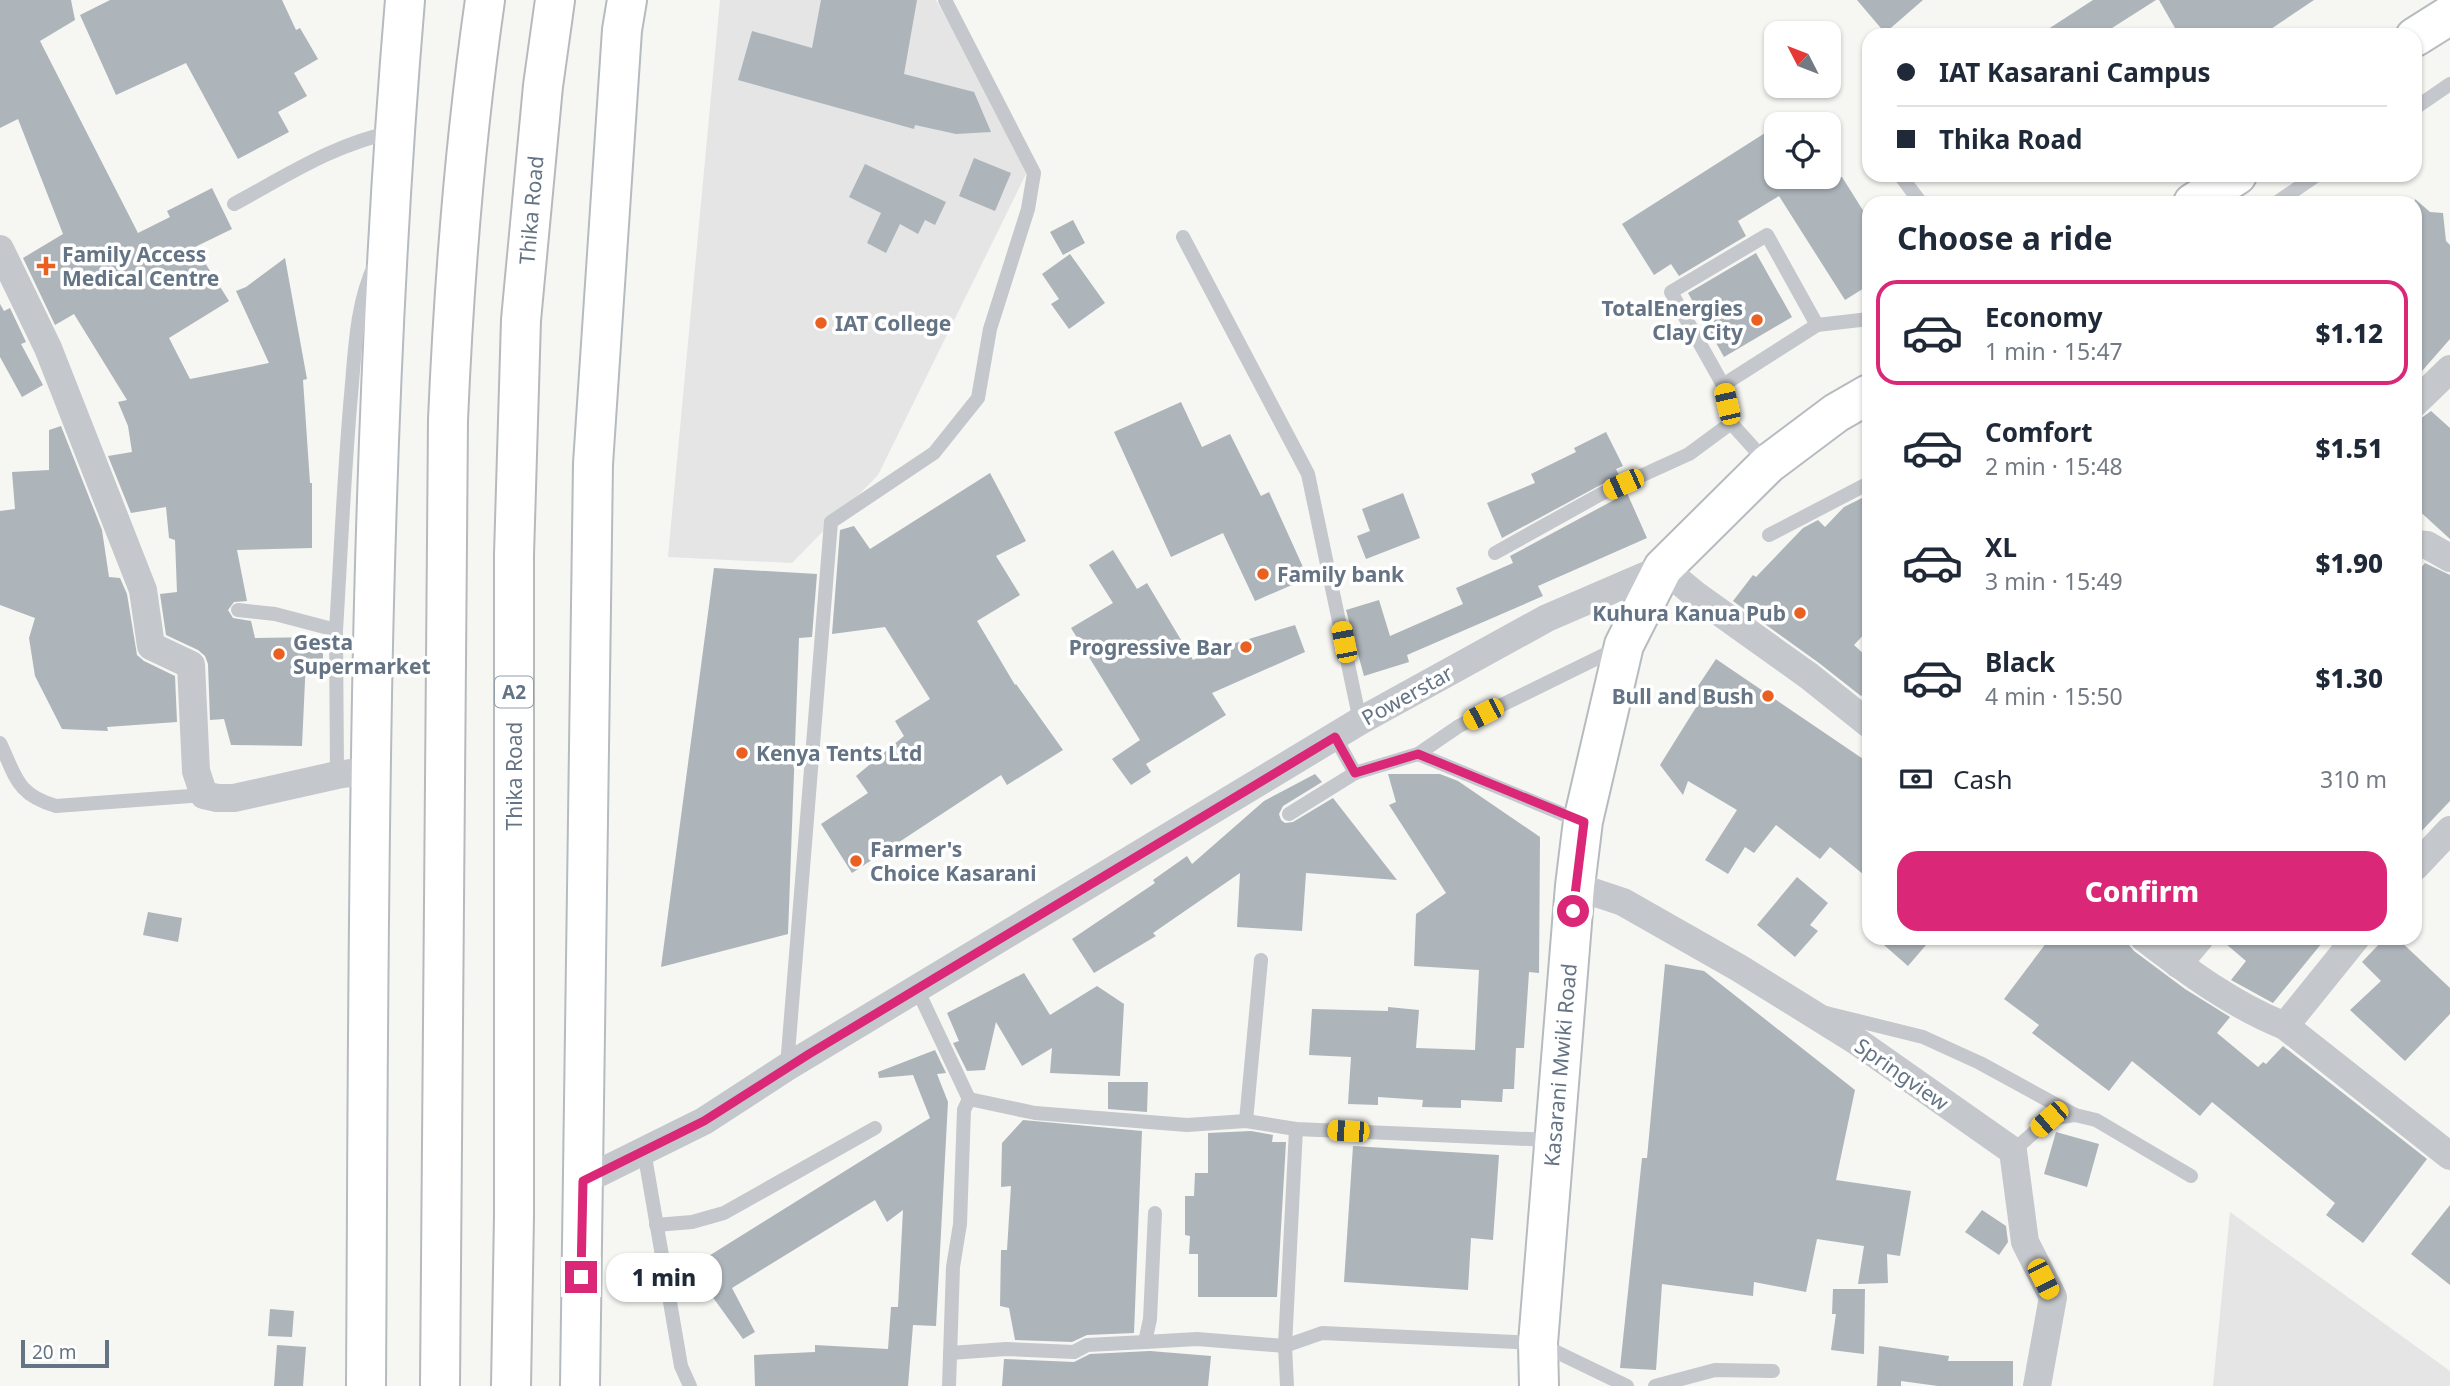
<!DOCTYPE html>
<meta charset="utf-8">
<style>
body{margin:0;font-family:"Noto Sans",sans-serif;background:#f6f6f7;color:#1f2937;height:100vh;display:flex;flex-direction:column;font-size:26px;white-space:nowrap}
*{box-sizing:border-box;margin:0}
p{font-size:23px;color:#747a83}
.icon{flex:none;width:38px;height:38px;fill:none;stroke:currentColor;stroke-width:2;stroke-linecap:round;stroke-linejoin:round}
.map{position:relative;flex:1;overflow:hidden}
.details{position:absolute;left:1862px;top:196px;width:560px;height:749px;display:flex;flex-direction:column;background:#fff;border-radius:21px;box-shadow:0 2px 5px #0004}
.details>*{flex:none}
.hud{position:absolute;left:1862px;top:28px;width:560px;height:154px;border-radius:21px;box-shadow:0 2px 5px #0004;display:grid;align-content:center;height:154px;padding:0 35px;background:#fff}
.needle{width:46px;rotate:312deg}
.tools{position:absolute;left:1764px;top:21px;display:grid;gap:14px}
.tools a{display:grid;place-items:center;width:77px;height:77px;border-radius:14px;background:#fff;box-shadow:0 2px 5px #0004;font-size:35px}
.scale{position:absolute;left:21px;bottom:18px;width:88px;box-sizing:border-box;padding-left:7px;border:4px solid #647485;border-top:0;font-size:19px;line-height:24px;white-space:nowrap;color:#647485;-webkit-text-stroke:5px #fff;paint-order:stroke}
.end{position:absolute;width:32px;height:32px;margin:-16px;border:9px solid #db2777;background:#fff;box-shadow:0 0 0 4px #fff}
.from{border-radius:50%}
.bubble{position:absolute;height:49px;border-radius:21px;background:#fff;box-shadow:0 2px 5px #0004;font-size:23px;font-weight:800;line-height:49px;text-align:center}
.car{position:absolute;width:21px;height:42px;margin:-21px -10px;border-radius:9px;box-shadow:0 0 5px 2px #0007;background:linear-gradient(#f5c518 24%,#345 0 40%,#f5c518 0 76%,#345 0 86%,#f5c518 0)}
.hud b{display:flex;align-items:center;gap:24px;height:66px;font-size:26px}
.hud b+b{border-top:2px solid #e0e1e3}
.hud i{width:18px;height:18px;background:#1f2937}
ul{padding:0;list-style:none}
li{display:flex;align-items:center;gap:21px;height:105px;margin:0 14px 10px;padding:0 21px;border:4px solid transparent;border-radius:21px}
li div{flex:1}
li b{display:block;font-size:26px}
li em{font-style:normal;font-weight:800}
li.current{border-color:#db2777}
li>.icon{width:63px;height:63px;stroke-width:1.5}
h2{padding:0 35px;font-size:32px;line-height:84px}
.pay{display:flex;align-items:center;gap:18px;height:77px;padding:0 35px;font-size:26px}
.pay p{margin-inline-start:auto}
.cta{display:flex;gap:14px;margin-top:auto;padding:14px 35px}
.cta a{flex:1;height:80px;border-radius:21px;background:#db2777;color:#fff;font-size:28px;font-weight:800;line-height:80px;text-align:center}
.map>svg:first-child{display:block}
.built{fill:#e4e5e4}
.building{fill:#adb4ba}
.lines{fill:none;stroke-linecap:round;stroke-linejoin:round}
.secondary-casing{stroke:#b6bbc0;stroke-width:42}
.trunk-casing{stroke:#b6babd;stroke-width:42}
.service{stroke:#c4c7cb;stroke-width:14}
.minor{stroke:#c4c7cb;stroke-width:28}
.secondary{stroke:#fff;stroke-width:38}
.trunk{stroke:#fff;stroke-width:38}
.route{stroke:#db2777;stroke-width:9}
.poi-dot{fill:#e96020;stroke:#fff;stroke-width:2.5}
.labels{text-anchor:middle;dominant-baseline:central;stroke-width:7;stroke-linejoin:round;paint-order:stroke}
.shield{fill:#fff;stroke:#929eaa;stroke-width:2}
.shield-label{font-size:19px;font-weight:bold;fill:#647485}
.street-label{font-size:21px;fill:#647485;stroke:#fff}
.poi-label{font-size:21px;font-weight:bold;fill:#647485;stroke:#fff;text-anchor:start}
</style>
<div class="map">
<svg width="2450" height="1386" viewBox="0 0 2450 1386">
<rect width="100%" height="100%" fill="#f6f6f3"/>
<g class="built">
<polygon points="720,0 936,0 972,62 1027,172 878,475 792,563 668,557"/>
<polygon points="2230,1212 2450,1371 2450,1386 2213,1386"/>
</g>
<g class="building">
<polygon points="0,0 71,0 75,20 40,41 138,233 170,217 167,211 212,188 232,229 195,247 229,301 169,338 190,379 269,363 236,291 246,287 285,258 307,379 303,380 310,483 312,483 312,548 237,550 247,601 234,602 228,610 233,618 251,621 255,638 323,637 323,659 306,659 302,746 231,745 224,719 210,720 208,664 205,656 198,650 166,635 160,594 177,592 175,540 169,538 166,507 131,513 108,456 132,452 128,426 118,402 127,400 74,314 55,325 23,258 63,234 18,119 0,128"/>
<polygon points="110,0 282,0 296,30 300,28 318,59 294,73 307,96 278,112 289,132 238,159 186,63 116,95 80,15"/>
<polygon points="821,0 917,0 904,74 974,92 991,132 956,134 915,125 914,129 738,80 752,31 812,48"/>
<polygon points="1857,0 1923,0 1885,33"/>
<polygon points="2093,0 2156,0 2101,35 2039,35"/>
<polygon points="2159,0 2314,0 2262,35 2179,35"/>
<polygon points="1776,126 1776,177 1842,177 1869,220 1869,285 1845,300 1779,196 1738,221 1746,236 1679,276 1671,264 1654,275 1622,224"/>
<polygon points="974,158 1011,173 995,211 959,196"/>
<polygon points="865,164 946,202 935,225 925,220 918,234 900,224 886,253 867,243 881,213 849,197"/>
<polygon points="2415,199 2430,212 2443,213 2446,241 2450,245 2450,339 2415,379"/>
<polygon points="1073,220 1085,243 1063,255 1050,232"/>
<polygon points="1756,253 1792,317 1724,357 1688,293"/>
<polygon points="1070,254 1105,303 1069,329 1051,304 1059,299 1042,274"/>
<polygon points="0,304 4,311 10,308 26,342 21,344 43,385 22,397 0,357"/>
<polygon points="1181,402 1202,447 1230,434 1261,496 1269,492 1308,578 1255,601 1223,533 1171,557 1114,432"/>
<polygon points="2431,411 2450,428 2450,539 2415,507 2415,419 2420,419"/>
<polygon points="61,426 102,530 109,577 120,578 127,594 137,655 144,661 175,676 177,722 107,727 108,731 62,729 35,676 29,638 35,618 0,605 0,511 15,509 12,472 49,470 49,430"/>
<polygon points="1606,432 1623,466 1616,469 1619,475 1502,538 1487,503 1535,483 1531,474 1576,452 1574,448"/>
<polygon points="990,473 1026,541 996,556 1020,595 977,621 1015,685 1016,684 1063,750 1007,785 1001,775 852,873 821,824 868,793 856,776 904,736 895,721 930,699 885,627 832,634 840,530 854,526 870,549"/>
<polygon points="1403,493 1420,538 1366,559 1357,536 1370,531 1362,509"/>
<polygon points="1627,493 1647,538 1538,586 1543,596 1407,655 1409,662 1364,676 1346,610 1379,600 1390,636 1463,604 1456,588 1513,563 1510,556"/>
<polygon points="1862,498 1869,505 1869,629 1854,645 1869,659 1869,687 1861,696 1819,663 1733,601 1753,575 1756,577 1803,528 1818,520 1825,527 1844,507"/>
<polygon points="1113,550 1137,589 1147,583 1193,660 1219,648 1295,625 1305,652 1212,693 1226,715 1146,764 1151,772 1131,785 1112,759 1140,740 1071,628 1113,603 1089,565"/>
<polygon points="2425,563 2450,575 2450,801 2415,838 2415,575"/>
<polygon points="714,568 817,574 812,637 799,638 788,934 661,967"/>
<polygon points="1716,659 1869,763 1869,879 1830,847 1820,859 1776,825 1754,853 1745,847 1728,874 1705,860 1737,810 1688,781 1683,795 1660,765 1700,701 1692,695"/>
<polygon points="1315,774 1322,782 1283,806 1279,814 1281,820 1285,823 1293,822 1333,798 1397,880 1306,873 1302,931 1237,927 1240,873 1153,933 1156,936 1094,973 1072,939 1155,883 1153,880 1187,856 1192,864 1264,801"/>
<polygon points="1388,774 1440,774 1458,781 1540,837 1539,973 1529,972 1524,1048 1516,1048 1514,1089 1503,1089 1502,1102 1461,1100 1461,1108 1422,1107 1423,1100 1378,1097 1378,1105 1348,1104 1351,1057 1309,1055 1312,1009 1388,1011 1388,1007 1419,1010 1416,1048 1475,1050 1479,970 1414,966 1416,914 1446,893 1389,805 1396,802"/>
<polygon points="1797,877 1828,903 1810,925 1818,931 1795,957 1757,925"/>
<polygon points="148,912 182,918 178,942 143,935"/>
<polygon points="1876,938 1932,938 1908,966"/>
<polygon points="2050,938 2128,938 2129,945 2134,951 2185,989 2230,1017 2217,1033 2258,1067 2263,1062 2266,1064 2283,1046 2427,1159 2363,1243 2326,1215 2335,1203 2212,1102 2200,1116 2132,1061 2109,1091 2032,1033 2039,1025 2004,999"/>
<polygon points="2219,938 2326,938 2273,1003 2231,980 2246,961"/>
<polygon points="2385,938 2397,938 2450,988 2450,1014 2405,1061 2350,1010 2381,981 2362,962"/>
<polygon points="1665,964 1704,971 1855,1090 1836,1180 1911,1191 1900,1256 1887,1254 1888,1283 1858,1284 1864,1246 1817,1239 1806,1292 1754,1282 1753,1296 1662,1284 1656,1370 1620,1368 1642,1158 1647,1158"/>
<polygon points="1024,973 1050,1015 1097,986 1124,1004 1120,1076 1050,1073 1052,1048 1022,1066 996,1022 985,1070 967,1071 953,1043 959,1041 947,1013"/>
<polygon points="935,1050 946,1073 937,1074 948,1102 936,1326 913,1325 908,1386 755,1386 754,1355 815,1352 815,1345 888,1349 891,1307 898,1307 903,1210 887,1222 875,1200 732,1288 755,1332 743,1339 691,1267 930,1118 913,1075 879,1078 878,1072"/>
<polygon points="1108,1082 1148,1082 1147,1112 1108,1109"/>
<polygon points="1023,1120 1142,1131 1134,1333 1087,1335 1072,1342 1015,1340 1009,1308 1000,1306 1001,1250 1007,1250 1011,1186 1001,1187 1002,1143"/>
<polygon points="1251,1131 1273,1135 1272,1142 1286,1142 1277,1297 1198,1297 1198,1254 1189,1254 1190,1236 1185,1235 1185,1196 1194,1196 1195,1173 1208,1173 1208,1133"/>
<polygon points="2056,1132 2099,1144 2087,1187 2044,1174"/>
<polygon points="1353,1146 1499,1155 1493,1240 1471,1238 1468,1290 1344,1282"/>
<polygon points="2450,1205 2450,1285 2411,1254"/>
<polygon points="1982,1210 2006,1226 2008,1242 1999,1255 1965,1232"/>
<polygon points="1833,1289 1865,1289 1864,1354 1831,1350 1836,1314 1832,1314"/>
<polygon points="270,1309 294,1311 292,1337 268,1336"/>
<polygon points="277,1345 306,1347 303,1386 274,1386"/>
<polygon points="1879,1346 1949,1356 1948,1361 2013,1361 2013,1386 1938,1386 1901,1381 1901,1386 1877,1386"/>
<polygon points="1150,1351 1211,1356 1208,1386 1002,1386 1004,1359 1074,1362 1090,1354"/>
</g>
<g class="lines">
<g class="secondary-casing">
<g id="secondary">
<polyline points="2415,37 2450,15"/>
<polyline points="2193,203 2237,175"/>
<path d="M366,1386c3,-462 0,-925 39,-1386"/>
<polyline points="580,1386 593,464 622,30 627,0"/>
<polyline points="1539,1386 1538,1343 1575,886 1583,821 1624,645 1663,568 1768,464 1836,413 1869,394"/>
</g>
</g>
<g class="trunk-casing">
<g id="trunk">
<path d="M440,1386l8,-966c6,-140 17,-281 37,-420"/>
<polyline points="511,1386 514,1216 514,555 521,320 543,86 555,0"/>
</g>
</g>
<g class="service">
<polyline points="2415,108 2450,84"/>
<polyline points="1900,175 1921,203"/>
<polyline points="2276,203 2317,175"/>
<path d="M234,204c52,-28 102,-61 160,-72"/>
<polyline points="1183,237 1308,474 1360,721"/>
<polyline points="1723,385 1817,325 1869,319"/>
<polyline points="1768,464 1731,423 1723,385 1671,292 1767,235 1817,325"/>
<polyline points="1769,535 1869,483"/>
<polyline points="1495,553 1601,494 1689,454 1731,423"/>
<polyline points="238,610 275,614 336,630 337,775"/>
<path d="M336,630c5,-79 8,-157 15,-235 4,-44 5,-91 24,-131"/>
<path d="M0,743c16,34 17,52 56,63l148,-11"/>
<polyline points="1418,754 1582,822"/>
<polyline points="1355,773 1418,754 1459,726 1618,648"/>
<polyline points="1289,814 1355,773 1335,737"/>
<polyline points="917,989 969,1099"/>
<polyline points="1826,1013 1923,1037 1980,1063 2075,1115"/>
<polyline points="787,1066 831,522 934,453 978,398 990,329 1028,209 1034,173 945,0"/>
<polyline points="1246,1121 1261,960"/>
<polyline points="644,1151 681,1366 690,1386"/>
<polyline points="2013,1151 2049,1119 2075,1115 2096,1120 2191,1176"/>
<polyline points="1155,1213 1150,1319 1145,1342 1197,1339 1285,1346 1322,1333 1538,1343 1627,1386"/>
<polyline points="656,1225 692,1222 724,1213 875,1128"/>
<polyline points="950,1353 1006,1349 1074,1352 1087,1345 1145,1342"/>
<polyline points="949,1386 953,1267 960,1224 964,1110 969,1099 1035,1113 1187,1125 1246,1121 1296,1129 1552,1140"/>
<polyline points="1287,1386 1285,1346 1296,1129"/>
<polyline points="1655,1386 1715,1370 1773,1371"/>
</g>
<g class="minor">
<polyline points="0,249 48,348 143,590 151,646 191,665 196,771 204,795 217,798 234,798 337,775 370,770"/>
<polyline points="2415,403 2450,369"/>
<polyline points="2415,544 2427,545 2450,558"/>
<polyline points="2415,867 2450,830"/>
<polyline points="1575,886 1623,902 1739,968 1855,1040 2013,1151 2025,1242 2053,1297 2037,1386"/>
<path d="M2144,938c44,34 89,67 141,88l165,130"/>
<polyline points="2178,964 2200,938"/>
<polyline points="2285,1026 2356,938"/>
<polyline points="583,1181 704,1121 787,1067 1360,721 1547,618 1663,568 1697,596 1809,676 1869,724"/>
</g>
<use href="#secondary" class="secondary"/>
<use href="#trunk" class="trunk"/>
</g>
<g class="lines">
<polyline class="route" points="581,1277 583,1181 704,1121 809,1054 1335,737 1355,773 1418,754 1584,822 1573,911"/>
</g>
<g class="poi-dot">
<path d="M42.5 255.5h7v7h7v7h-7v7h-7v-7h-7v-7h7z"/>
<circle cx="1757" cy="320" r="7"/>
<circle cx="821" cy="323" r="7"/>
<circle cx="1263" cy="574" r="7"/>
<circle cx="1800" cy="613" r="7"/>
<circle cx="1246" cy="647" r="7"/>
<circle cx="279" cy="654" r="7"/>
<circle cx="1768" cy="696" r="7"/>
<circle cx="742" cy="753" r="7"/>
<circle cx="856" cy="861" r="7"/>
</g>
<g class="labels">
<rect class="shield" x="495" y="676.5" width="38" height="31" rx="5"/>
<g class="shield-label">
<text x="514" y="692">A2</text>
</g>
<g class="street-label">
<text transform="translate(531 210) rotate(-85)">Thika Road</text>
<text transform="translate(1407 695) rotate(-29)">Powerstar</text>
<text transform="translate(514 776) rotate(-90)">Thika Road</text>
<text transform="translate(1560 1065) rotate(-85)">Kasarani Mwiki Road</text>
<text transform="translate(1902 1074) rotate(35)">Springview</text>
</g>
<g class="poi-label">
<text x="62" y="254">Family Access<tspan x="62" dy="24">Medical Centre</tspan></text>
<text x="1743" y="308" text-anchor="end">TotalEnergies<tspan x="1743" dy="24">Clay City</tspan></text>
<text x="835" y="323">IAT College</text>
<text x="1277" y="574">Family bank</text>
<text x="1786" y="613" text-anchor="end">Kuhura Kanua Pub</text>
<text x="293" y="642">Gesta<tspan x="293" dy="24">Supermarket</tspan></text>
<text x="1232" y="647" text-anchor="end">Progressive Bar</text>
<text x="1754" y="696" text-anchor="end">Bull and Bush</text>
<text x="756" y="753">Kenya Tents Ltd</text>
<text x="870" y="849">Farmer's<tspan x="870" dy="24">Choice Kasarani</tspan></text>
</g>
</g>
</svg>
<div class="tools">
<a><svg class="needle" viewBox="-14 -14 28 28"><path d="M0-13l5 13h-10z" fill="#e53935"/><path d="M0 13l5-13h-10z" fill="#747a83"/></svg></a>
<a><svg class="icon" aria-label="locate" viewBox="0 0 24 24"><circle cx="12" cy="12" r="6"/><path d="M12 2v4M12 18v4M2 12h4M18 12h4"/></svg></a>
</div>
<div class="scale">20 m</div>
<i class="end from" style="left:1573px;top:911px"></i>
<i class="end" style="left:581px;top:1277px"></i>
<div class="bubble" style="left:606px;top:1253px;width:116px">1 min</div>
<i class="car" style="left:1727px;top:404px;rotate:347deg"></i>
<i class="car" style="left:1623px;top:484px;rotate:246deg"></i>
<i class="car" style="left:1344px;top:642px;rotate:349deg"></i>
<i class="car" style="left:1483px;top:714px;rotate:243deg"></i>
<i class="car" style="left:2049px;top:1119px;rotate:229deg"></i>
<i class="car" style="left:1348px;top:1131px;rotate:273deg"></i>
<i class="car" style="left:2043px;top:1279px;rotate:153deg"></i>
<div class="hud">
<b><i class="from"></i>IAT Kasarani Campus</b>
<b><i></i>Thika Road</b>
</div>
<section class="details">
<h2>Choose a ride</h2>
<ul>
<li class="current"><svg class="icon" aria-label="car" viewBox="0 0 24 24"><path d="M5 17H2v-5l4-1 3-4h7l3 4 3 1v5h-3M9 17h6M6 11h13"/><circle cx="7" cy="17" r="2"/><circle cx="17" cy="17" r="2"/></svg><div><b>Economy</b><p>1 min · 15:47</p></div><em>$1.12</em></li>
<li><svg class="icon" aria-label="car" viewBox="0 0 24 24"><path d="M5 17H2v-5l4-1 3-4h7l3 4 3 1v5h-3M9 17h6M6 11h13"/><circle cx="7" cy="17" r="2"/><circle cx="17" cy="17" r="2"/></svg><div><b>Comfort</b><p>2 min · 15:48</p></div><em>$1.51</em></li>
<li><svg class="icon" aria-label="car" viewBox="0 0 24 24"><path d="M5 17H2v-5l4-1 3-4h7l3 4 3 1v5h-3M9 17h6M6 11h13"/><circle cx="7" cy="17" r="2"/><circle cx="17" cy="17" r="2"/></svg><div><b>XL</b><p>3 min · 15:49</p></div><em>$1.90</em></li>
<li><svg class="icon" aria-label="car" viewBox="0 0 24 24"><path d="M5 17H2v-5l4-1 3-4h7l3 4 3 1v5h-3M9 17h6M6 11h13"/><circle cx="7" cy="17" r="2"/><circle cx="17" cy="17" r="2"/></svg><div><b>Black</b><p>4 min · 15:50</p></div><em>$1.30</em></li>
</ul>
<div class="pay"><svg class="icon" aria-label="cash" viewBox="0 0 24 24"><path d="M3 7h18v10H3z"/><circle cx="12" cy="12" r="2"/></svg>Cash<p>310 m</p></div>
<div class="cta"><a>Confirm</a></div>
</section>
</div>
